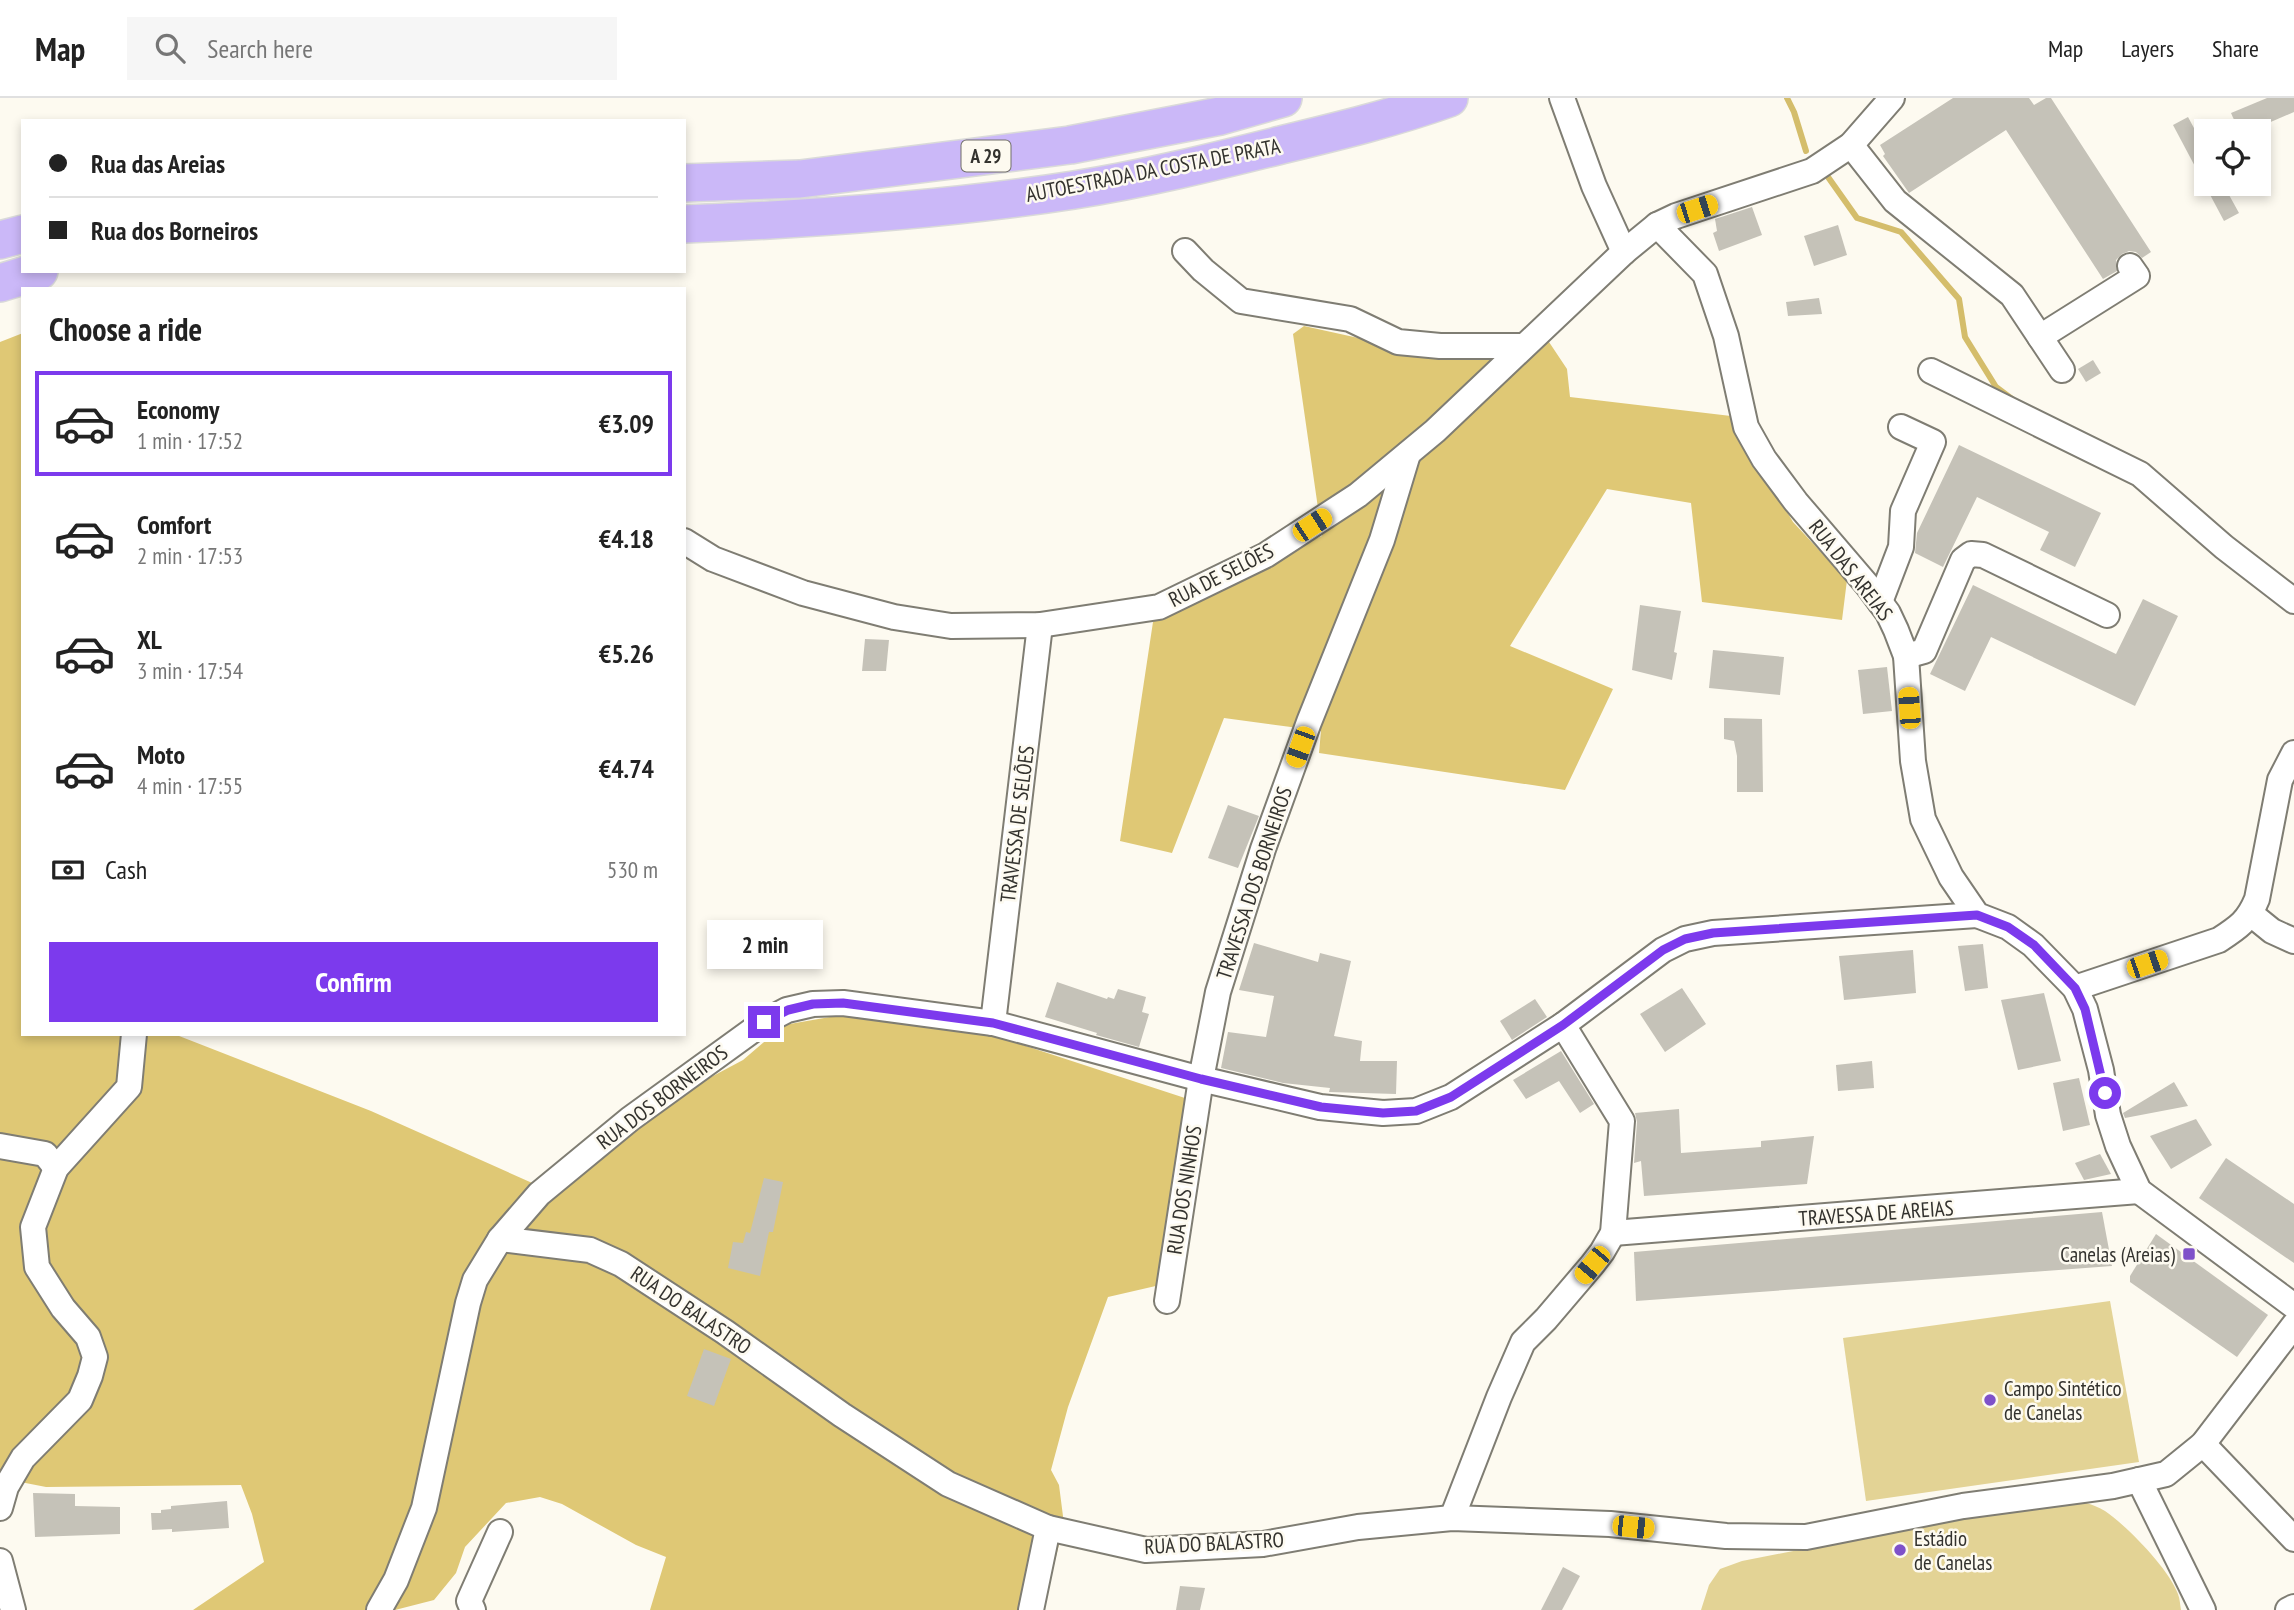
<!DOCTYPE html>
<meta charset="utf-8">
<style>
body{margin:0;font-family:"PT Sans Narrow",sans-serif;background:#f6f6f6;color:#222;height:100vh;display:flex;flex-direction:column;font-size:26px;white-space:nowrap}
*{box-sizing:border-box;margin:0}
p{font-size:23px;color:#767676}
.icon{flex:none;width:38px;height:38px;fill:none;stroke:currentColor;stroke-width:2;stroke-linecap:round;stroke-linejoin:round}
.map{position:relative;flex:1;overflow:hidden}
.sheet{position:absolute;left:21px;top:189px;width:665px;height:749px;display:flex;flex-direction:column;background:#fff;border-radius:0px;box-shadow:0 4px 10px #0003}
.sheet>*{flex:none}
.guide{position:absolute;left:21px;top:21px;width:665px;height:154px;border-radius:0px;box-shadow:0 4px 10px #0003;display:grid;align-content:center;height:154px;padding:0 28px;background:#fff}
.fabs{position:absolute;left:2194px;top:21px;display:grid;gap:14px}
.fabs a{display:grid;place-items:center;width:77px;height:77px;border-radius:0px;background:#fff;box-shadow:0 4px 10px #0003;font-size:35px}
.end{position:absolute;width:32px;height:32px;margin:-16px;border:9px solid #7c3aed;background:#fff;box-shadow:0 0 0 4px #fff}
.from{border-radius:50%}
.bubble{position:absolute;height:49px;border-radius:0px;background:#fff;box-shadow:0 4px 10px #0003;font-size:23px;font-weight:800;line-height:49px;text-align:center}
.car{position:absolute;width:21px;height:42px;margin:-21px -10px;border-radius:9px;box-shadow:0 0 5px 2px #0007;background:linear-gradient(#f5c518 24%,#345 0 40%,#f5c518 0 76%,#345 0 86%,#f5c518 0)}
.guide b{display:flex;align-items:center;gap:24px;height:66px;font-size:26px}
.guide b+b{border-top:2px solid #e0e0e0}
.guide i{width:18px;height:18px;background:#222}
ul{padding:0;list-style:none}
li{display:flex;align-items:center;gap:21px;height:105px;margin:0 14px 10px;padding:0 14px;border:4px solid transparent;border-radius:0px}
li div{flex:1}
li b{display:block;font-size:26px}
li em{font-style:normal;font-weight:800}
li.current{border-color:#7c3aed}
li>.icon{width:63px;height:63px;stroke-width:1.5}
h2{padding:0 28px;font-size:32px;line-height:84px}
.pay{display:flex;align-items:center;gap:18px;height:77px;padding:0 28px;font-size:26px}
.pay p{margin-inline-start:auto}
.primary-button{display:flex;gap:14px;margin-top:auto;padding:14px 28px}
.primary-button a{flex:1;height:80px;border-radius:0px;background:#7c3aed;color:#fff;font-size:28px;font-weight:800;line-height:80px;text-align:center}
header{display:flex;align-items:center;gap:42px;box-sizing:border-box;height:98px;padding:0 35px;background:#fff;border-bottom:2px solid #e0e0e0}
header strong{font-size:33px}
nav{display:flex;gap:38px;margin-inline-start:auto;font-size:24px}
.search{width:490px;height:63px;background:#f6f6f6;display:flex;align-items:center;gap:18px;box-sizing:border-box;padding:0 24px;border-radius:0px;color:#767676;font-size:26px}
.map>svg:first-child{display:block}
.green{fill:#e3d395}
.forest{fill:#dfc875}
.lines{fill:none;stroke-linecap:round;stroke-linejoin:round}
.stream{stroke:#d4bd6b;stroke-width:6}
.building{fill:#c5c2b8}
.minor-casing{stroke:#7f7d73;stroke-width:28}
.highway-casing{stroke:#dadad9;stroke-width:40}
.minor{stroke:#fff;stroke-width:24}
.highway{stroke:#cbb8f8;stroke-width:37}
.route{stroke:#7c3aed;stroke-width:9}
.poi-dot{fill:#7f51c9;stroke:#fdfaf0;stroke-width:2.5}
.labels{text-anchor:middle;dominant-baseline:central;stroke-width:5;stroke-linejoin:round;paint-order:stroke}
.shield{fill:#fdfaf0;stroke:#706e68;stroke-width:2}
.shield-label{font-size:19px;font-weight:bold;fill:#33322e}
.street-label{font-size:21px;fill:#33322e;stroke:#fdfaf0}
.poi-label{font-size:21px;fill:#33322e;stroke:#fdfaf0;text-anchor:start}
</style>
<header>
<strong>Map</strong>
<div class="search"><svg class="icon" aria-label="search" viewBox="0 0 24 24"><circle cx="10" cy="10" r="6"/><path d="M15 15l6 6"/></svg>Search here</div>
<nav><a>Map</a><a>Layers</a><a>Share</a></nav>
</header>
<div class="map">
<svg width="2294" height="1512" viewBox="0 0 2294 1512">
<rect width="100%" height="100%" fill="#fdfaf0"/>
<g class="green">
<polygon points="2110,1203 2139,1364 1866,1403 1843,1240"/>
<path d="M2063,1400c14,2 29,5 42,13 22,15 64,58 73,83 2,5 2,11 3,16h-480l8,-25 11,-16 22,-8z"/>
</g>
<g class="forest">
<polygon points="1304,228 1372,243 1547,241 1567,271 1570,299 1731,318 1793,424 1847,482 1842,522 1702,504 1691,405 1607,391 1510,548 1613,591 1565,692 1319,655 1321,633 1224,620 1172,755 1120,743 1153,524 1187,494 1322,438 1293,236"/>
<polygon points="23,235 23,936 174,936 371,1013 548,1092 698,986 743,962 784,927 847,916 950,923 1188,1001 1160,1187 1108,1199 1068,1309 1051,1372 1059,1387 1064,1426 1043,1512 650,1512 666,1459 636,1447 562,1406 540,1399 506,1405 465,1449 456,1475 434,1502 395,1512 193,1512 264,1464 252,1416 241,1387 46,1389 0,1380 0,244"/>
</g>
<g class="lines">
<g class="stream">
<polyline points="1787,0 1794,14 1806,53"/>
<polyline points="1828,79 1857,120 1901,134 1959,201 1965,239 1996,289 2012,301"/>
</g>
</g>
<g class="building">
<polygon points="1953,0 2029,0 2034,7 2046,0 2051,0 2151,154 2142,160 2136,154 2129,153 2122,156 2116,162 2117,173 2103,181 2006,32 1909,95 1883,58 1885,56 1880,47"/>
<polygon points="2267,0 2294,0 2294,14 2250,33 2239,33 2231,15"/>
<polygon points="2188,19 2207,54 2207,86 2223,86 2239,115 2224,123 2173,27"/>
<polygon points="1752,109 1762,137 1719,153 1713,135 1717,133 1715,121"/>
<polygon points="1838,127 1847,157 1814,168 1804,138"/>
<polygon points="1819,200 1822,216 1788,218 1786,204"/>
<polygon points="2093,262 2101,275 2086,284 2078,271"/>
<polygon points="1959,347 2101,415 2075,469 2040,452 2049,434 1977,399 1943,469 1915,455 1917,435"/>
<polygon points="1973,487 2116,556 2143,501 2178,518 2135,608 1991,539 1965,593 1930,576"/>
<polygon points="1640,507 1681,513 1674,554 1677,555 1672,582 1632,572"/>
<polygon points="865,541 889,542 886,573 862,573"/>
<polygon points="1713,552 1784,559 1780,597 1709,590"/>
<polygon points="1887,569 1892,613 1863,616 1858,572"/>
<polygon points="1724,620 1762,621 1763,694 1737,694 1737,658 1734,643 1724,641"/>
<polygon points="1228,707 1259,718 1238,770 1208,760"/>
<polygon points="1254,845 1318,864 1320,855 1351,863 1334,938 1362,943 1360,963 1397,963 1396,996 1329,994 1330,990 1283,985 1221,970 1228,934 1266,939 1274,898 1239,892"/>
<polygon points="1983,846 1988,890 1965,893 1958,848"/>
<polygon points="1913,852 1916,895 1844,902 1839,858"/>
<polygon points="1057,884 1107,901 1108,899 1114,901 1118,891 1146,899 1142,914 1149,916 1139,949 1096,937 1097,935 1045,919"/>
<polygon points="1682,890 1706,926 1665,954 1640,916"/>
<polygon points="2044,895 2061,963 2018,972 2001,902"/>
<polygon points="1535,901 1547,919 1512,942 1500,923"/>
<polygon points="1561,953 1594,1006 1580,1015 1559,983 1526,1001 1513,982"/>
<polygon points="1872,963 1874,990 1838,993 1836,967"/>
<polygon points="2079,980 2090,1027 2063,1033 2053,985"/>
<polygon points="2174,984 2188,1008 2125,1020 2123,1015"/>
<polygon points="1679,1011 1681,1055 1761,1049 1761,1043 1814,1038 1807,1086 1644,1098 1641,1063 1634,1065 1637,1024 1635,1015"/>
<polygon points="2196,1021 2212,1047 2171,1071 2150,1038"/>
<polygon points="2100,1056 2111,1076 2084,1082 2075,1065"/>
<polygon points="2226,1060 2294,1106 2294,1165 2199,1100"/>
<polygon points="764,1080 783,1084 773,1134 769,1134 760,1178 728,1170 733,1144 743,1145 746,1134 750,1135"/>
<polygon points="2102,1114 2112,1168 1636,1203 1634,1154"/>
<polygon points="2156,1136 2268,1217 2237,1259 2130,1184 2130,1178"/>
<polygon points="704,1251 731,1261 714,1308 687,1298"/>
<polygon points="33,1395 75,1396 75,1408 120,1409 120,1436 35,1439"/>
<polygon points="227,1403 229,1430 172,1434 172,1431 152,1432 151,1415 161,1415 161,1412 171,1411 171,1408"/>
<polygon points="1563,1469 1580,1478 1562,1512 1541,1512"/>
<polygon points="1180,1488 1205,1490 1200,1512 1176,1512"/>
</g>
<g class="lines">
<g class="minor-casing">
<g id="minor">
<polyline points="1562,0 1594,88 1624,154"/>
<polyline points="1851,47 1895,103 2012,197 2062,272"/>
<polyline points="1657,127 1705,176 1726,238 1746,329 1764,361 1796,404 1868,488 1888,515 1896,532 1906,558 1913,663 1923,721 1951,779 1977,817 2008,829 2033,847 2075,890 2085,911 2101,972 2108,1017 2118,1048 2139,1093 2294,1208"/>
<polyline points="1185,153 1203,172 1241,203 1350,221 1398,244 1440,248 1522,248"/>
<polyline points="2040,239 2137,178 2130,168"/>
<polyline points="1931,273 2140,376 2224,449 2294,503"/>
<polyline points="684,443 713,461 803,495 894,519 951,528 1040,527 1159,509 1266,457 1358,397 1435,333 1624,154 1657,127 1676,118 1812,73 1851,47 1892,0"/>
<polyline points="1880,504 1901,449 1903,413 1933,344 1901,329"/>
<polyline points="1906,558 1924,553 1963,462 1971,456 1983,457 2107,517"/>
<polyline points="2251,816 2272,833 2294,843"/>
<path d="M2075,890l144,-48c20,-13 29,-19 38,-41l23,-119 14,-27"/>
<polyline points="993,925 1040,527"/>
<polyline points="0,1048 45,1056 56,1070"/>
<polyline points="1613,1135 2139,1093"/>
<polyline points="500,1141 590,1152 621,1166 725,1234 842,1317 948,1386 1048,1430 1146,1452 1263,1446 1358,1429 1452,1420 1610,1426 1726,1438 1806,1439 1963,1408 2113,1388 2166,1376 2203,1346 2294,1227"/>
<polyline points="1167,1203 1201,981 1218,894 1263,751 1309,624 1382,442 1408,356"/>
<polyline points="2203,1346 2294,1441"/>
<polyline points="2139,1382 2203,1512"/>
<polyline points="0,1410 6,1389 23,1360 80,1302 90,1278 95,1259 88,1239 63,1210 37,1169 33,1129 56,1070 129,989 134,936"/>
<polyline points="1452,1420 1499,1299 1523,1244 1546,1221 1592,1167 1602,1154 1613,1135 1622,1023 1563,927"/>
<polyline points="0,1463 13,1512"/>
<polyline points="379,1512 396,1482 424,1410 468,1205 475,1182 500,1141 539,1096 630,1021 764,924 787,912 813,906 843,905 993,925 1201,981 1320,1009 1383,1015 1416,1013 1451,999 1563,927 1663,852 1685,841 1713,835 1977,817"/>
<polyline points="473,1512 469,1503 500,1434"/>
<polyline points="1031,1512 1048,1430"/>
<polyline points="2288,1512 2294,1509"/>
</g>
</g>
<g class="highway-casing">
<g id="highway">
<polyline points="684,85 800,81 1070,47 1220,18 1283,0"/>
<path d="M684,126c130,-5 261,-14 390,-34 70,-11 139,-28 207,-45 58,-14 112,-27 168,-47"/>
<polyline points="0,142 23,136"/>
<polyline points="0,185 39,173"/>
</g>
</g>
<use href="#minor" class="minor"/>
<use href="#highway" class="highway"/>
</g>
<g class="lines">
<polyline class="route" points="764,924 788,912 813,906 843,905 993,925 1201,981 1321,1009 1383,1015 1416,1013 1451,999 1563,927 1663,852 1685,841 1713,835 1977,817 2008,829 2034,847 2075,890 2085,911 2105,995"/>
</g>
<g class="poi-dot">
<rect x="2182" y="1149" width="14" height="14" rx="3.5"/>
<circle cx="1990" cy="1302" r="7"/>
<circle cx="1900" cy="1452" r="7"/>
</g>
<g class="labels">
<rect class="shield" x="961.5" y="42.5" width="49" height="31" rx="5"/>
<g class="shield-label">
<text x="986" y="58">A 29</text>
</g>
<g class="street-label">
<text transform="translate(1153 72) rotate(-11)">AUTOESTRADA DA COSTA DE PRATA</text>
<text transform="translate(1851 472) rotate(52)">RUA DAS AREIAS</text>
<text transform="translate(1221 477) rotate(-27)">RUA DE SELÕES</text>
<text transform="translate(1017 726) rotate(-83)">TRAVESSA DE SELÕES</text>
<text transform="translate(1254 785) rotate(-72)">TRAVESSA DOS BORNEIROS</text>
<text transform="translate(662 999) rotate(-37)">RUA DOS BORNEIROS</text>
<text transform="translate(1184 1092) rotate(-81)">RUA DOS NINHOS</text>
<text transform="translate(1876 1115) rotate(-4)">TRAVESSA DE AREIAS</text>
<text transform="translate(691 1212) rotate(34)">RUA DO BALASTRO</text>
<text transform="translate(1214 1445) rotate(-3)">RUA DO BALASTRO</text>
</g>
<g class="poi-label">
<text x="2175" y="1156" text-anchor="end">Canelas (Areias)</text>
<text x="2004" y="1290">Campo Sintético<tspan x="2004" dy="24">de Canelas</tspan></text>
<text x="1914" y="1440">Estádio<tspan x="1914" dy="24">de Canelas</tspan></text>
</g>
</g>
</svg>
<div class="fabs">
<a><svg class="icon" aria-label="locate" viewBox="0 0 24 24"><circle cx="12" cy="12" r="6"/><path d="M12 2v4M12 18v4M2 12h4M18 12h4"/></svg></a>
</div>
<i class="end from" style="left:2105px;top:995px"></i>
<i class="end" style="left:764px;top:924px"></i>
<div class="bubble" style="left:707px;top:822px;width:116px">2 min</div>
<i class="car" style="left:1697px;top:111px;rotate:72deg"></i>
<i class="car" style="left:1312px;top:427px;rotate:57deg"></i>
<i class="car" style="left:1909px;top:610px;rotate:356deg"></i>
<i class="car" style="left:1300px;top:649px;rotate:200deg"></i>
<i class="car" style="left:2147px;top:866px;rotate:71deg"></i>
<i class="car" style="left:1592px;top:1167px;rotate:220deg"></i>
<i class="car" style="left:1633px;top:1429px;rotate:96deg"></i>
<div class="guide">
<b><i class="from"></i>Rua das Areias</b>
<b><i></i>Rua dos Borneiros</b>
</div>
<section class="sheet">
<h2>Choose a ride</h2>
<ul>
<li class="current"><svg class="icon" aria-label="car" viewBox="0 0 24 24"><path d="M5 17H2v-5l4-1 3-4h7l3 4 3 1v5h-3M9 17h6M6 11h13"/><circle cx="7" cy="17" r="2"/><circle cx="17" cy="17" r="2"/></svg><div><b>Economy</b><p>1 min · 17:52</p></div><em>€3.09</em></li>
<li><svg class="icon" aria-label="car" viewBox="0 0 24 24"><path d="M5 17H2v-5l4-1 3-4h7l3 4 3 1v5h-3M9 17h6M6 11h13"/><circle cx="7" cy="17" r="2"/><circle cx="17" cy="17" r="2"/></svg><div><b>Comfort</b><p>2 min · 17:53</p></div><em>€4.18</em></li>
<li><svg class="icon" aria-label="car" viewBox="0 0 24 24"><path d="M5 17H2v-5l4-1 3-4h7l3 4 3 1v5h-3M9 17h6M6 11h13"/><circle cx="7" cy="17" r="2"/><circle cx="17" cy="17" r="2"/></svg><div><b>XL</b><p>3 min · 17:54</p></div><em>€5.26</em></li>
<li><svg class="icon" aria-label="car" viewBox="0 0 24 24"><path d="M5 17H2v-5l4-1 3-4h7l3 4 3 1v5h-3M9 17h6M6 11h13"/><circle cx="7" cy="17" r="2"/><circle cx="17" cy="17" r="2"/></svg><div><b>Moto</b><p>4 min · 17:55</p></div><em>€4.74</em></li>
</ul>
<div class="pay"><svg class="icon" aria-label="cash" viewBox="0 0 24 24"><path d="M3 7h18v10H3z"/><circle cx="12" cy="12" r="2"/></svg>Cash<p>530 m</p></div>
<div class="primary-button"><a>Confirm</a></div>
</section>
</div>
